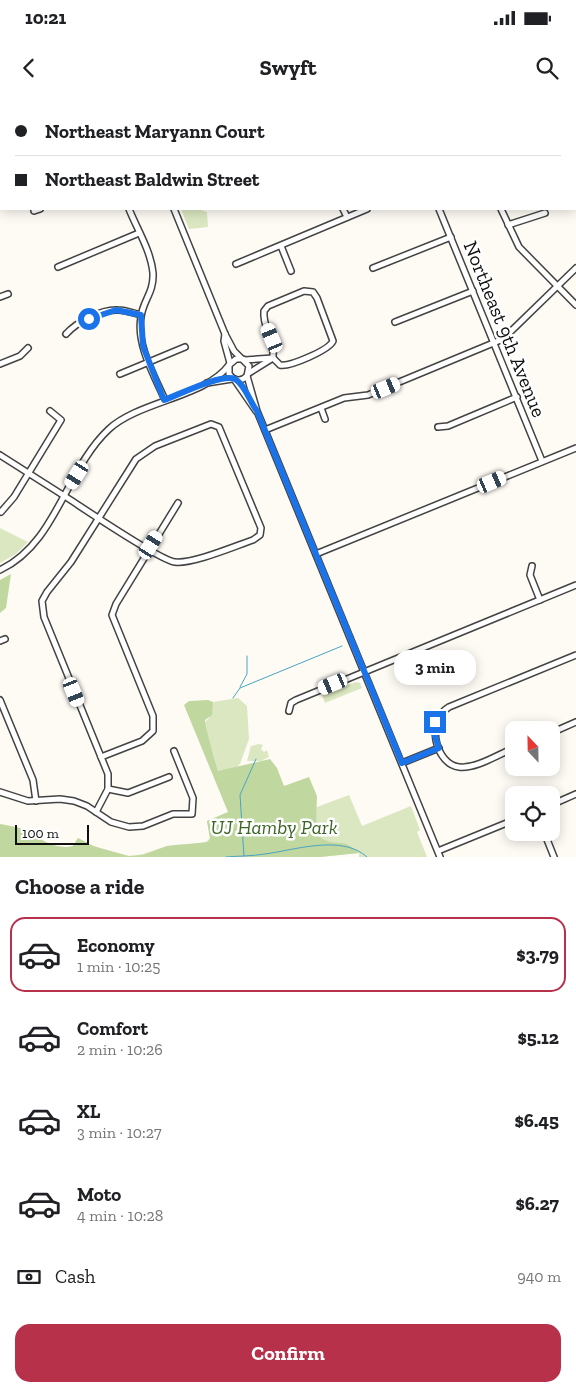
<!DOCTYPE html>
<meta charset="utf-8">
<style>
body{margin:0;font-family:"Zilla Slab",serif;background:#f2f2f2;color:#202124;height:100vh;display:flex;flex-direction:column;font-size:19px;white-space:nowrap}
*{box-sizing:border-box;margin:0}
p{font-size:16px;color:#757577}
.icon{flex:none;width:28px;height:28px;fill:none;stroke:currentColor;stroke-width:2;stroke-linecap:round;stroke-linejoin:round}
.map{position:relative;height:757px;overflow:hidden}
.drawer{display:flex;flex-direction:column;background:#fff;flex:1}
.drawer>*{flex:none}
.hud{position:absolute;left:0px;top:0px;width:576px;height:110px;box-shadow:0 2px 12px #0003;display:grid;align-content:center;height:110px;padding:0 15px;background:#fff}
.needle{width:32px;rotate:338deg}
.tools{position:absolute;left:505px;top:621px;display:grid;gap:10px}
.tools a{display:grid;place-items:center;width:55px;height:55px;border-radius:10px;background:#fff;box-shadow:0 2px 12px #0003;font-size:25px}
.scale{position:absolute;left:15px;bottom:12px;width:74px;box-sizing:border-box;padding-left:5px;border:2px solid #101010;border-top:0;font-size:14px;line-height:18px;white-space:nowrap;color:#101010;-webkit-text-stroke:4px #fff;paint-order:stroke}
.end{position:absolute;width:22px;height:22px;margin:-11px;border:6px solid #1a73e8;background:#fff;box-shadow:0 0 0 2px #fff}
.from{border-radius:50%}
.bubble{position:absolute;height:35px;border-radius:15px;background:#fff;box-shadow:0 2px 12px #0003;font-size:16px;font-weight:700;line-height:35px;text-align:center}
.car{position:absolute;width:15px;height:30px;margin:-15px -8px;border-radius:6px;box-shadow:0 0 4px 1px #0007;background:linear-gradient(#fff 24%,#345 0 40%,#fff 0 76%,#345 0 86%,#fff 0)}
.hud b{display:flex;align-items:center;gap:18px;height:48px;font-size:19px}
.hud b+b{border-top:1px solid #e0e0e0}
.hud i{width:12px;height:12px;background:#202124}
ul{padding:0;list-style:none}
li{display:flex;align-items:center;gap:15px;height:75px;margin:0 10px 8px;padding:0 5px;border:2px solid transparent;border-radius:15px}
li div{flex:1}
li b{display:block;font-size:19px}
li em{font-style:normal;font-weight:700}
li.active{border-color:#b7314a}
li>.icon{width:45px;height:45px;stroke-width:1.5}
h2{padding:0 15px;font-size:22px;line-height:60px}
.pay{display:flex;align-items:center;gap:12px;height:55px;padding:0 15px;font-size:19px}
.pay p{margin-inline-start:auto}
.button{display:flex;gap:10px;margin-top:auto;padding:10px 15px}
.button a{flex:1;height:58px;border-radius:15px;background:#b7314a;color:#fff;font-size:20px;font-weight:700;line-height:58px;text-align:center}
.status{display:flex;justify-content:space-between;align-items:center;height:35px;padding:0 25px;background:#fff;direction:ltr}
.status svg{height:14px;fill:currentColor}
header{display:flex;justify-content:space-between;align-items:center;height:65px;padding:0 15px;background:#fff;font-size:22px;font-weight:700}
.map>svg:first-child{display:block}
.green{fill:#dae7c0}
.forest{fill:#c0d7a0}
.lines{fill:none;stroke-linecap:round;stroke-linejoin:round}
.stream{stroke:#49a4c4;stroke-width:1}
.minor-casing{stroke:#434343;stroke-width:8}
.minor{stroke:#fff;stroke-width:5}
.route{stroke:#1a73e8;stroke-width:6}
.labels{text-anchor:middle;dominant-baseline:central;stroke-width:5;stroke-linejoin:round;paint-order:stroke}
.street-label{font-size:20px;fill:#101010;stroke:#fff}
.park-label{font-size:20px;font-style:italic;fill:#3a6524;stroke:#fff}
</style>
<div class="status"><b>10:21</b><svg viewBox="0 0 49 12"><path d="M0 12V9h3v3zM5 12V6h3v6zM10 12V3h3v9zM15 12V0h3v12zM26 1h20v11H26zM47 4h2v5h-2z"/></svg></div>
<header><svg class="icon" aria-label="back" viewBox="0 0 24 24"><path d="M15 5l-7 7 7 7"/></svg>Swyft<svg class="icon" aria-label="search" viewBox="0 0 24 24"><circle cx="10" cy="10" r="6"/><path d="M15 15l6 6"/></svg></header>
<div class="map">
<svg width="576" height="757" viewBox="0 0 576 757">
<rect width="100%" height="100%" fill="#fefbf5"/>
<g class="green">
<polygon points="181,109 198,109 207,112 208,127 189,129"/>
<polygon points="0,428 28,442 16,454 0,463"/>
<polygon points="356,582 360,583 362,588 325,603 322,595"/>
<polygon points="238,598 247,606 249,639 240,664 234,669 218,671 204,623 209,618 213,602"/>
<polygon points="259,644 263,645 261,649 264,652 267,650 269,657 261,661 247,661 251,646"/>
<path d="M272,694l45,13 32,-12 13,31 49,-20 9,24 -3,2 10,25h-68v-4l-39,4h-320v-33l40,8 1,7c8,6 23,10 32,7l5,-8c15,8 33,17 51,18 16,0 29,-9 45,-11 11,-2 29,3 36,-7l-3,-17z"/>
</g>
<g class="forest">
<polygon points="11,474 6,508 0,513 0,480"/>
<path d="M208,600l5,2 -1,13 -7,5c-1,3 11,44 13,51l52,-12 7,9 7,18 25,-9 8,19 -1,23 5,19c16,10 21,-2 38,15l-39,4h-320v-33l40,8 1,7c8,6 23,10 32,7l5,-8 15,8 36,10 14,-1 24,-9 41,-4 2,-4 -3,-17 21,-9 -44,-107 5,-4z"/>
</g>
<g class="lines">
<g class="stream">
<polyline points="240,587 247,574 247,556"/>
<polyline points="233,598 240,588 342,546"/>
<polyline points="244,756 240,695 256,659"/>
<path d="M226,757c13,-1 26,-1 39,-3 30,-4 77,-20 102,3"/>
</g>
<g class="minor-casing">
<g id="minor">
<polyline points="129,0 130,1"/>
<polyline points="394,0 395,1"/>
<polyline points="562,0 562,1"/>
<polyline points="48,1 51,0"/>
<polyline points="501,1 504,0"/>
<polyline points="575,12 576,11"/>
<polyline points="0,15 1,15"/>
<polyline points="575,32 576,34"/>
<polyline points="0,55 1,55"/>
<path d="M129,109c8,20 22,42 24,64 1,20 -10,27 -12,44 -5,27 13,58 24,83"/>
<path d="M174,109l51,125 9,17 15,15 -2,10c-6,6 -13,5 -18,-2v-9l7,-6h7"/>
<polyline points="343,109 347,117"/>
<polyline points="439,109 542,361"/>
<polyline points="501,109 519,147 576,205"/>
<polyline points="34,111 40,109"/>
<polyline points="508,125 545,113"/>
<polyline points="281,146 291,171"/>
<polyline points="236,164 367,109"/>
<polyline points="58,167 139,133"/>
<polyline points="373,168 451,137"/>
<path d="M304,191l9,1 4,6 16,43c-4,9 -43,26 -53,24l-7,-7c2,-18 -11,-31 -9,-47l4,-5z"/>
<polyline points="0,197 8,194"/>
<polyline points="395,222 473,191"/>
<path d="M66,234c11,-12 35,-25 52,-24 7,0 15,3 23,5"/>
<polyline points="225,234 224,241 230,263"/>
<polyline points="245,260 273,258"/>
<polyline points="0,264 20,256 28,248"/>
<polyline points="249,273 273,258"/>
<polyline points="120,274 185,247"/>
<polyline points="247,276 257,311 440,757"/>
<polyline points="234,279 256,311"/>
<polyline points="207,283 232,279"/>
<polyline points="321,308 325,319"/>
<polyline points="438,327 448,326 517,297"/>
<polyline points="265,330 344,298 368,295 503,239 576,168"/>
<path d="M0,355l66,42 3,2c17,11 92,62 106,63 18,2 60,-16 78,-22l7,-5 1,-7 -42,-101 -8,-3 -56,22 -19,13 -65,103 -24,30 -5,9 2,16 64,157v15l-12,23"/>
<polyline points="1,412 14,397 61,320 50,311"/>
<polyline points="316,454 576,348"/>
<polyline points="532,466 530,475 540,500"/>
<path d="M0,470c57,-27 65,-100 109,-141 30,-28 97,-32 120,-64"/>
<polyline points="0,541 5,539"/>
<polyline points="0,600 33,680 36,701"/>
<polyline points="289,611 291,603 296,600 576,485"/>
<polyline points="551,633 576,622"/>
<path d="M514,648c-15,6 -38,21 -55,19 -22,-2 -35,-45 -10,-60l127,-52"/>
<polyline points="101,657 142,641 153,631 153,616 112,515 116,504 178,403"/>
<polyline points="402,663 439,648"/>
<polyline points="108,689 128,693 169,677"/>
<polyline points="0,692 28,701 60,699 74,701 87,706 111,722 129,727 143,726 173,714 192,714 193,698 174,651"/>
<polyline points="551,705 576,694"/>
<polyline points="544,732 554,757"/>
<polyline points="438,751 514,720"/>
</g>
</g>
<use href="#minor" class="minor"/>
</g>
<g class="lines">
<path class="route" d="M89,219l27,-9 25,5 2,31 21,54c14,-5 58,-27 71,-21 10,6 15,23 22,32l145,352 37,-15 -5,-15 1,-11"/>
</g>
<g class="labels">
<g class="street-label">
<text transform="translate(505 229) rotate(68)">Northeast 9th Avenue</text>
</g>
<g class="park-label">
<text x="274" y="727">UJ Hamby Park</text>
</g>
</g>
</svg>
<div class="tools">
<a><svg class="needle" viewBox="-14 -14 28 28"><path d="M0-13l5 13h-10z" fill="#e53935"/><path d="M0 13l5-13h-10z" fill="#757577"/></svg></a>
<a><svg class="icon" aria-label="locate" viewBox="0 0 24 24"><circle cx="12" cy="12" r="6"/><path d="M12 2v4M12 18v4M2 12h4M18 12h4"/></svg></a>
</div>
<div class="scale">100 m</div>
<i class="end from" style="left:89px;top:219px"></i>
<i class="end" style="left:435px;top:622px"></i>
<div class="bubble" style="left:394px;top:550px;width:82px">3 min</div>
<i class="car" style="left:272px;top:238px;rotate:337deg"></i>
<i class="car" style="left:386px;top:288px;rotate:68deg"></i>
<i class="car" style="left:77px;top:375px;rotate:212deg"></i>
<i class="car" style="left:492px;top:382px;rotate:67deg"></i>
<i class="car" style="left:151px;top:445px;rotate:32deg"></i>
<i class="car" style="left:333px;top:584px;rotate:248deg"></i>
<i class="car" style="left:74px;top:592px;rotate:158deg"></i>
<div class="hud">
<b><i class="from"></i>Northeast Maryann Court</b>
<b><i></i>Northeast Baldwin Street</b>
</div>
</div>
<section class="drawer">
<h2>Choose a ride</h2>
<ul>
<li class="active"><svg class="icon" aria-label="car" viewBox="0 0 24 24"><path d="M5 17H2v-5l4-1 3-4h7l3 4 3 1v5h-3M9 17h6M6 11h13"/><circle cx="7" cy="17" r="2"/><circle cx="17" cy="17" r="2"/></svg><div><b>Economy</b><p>1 min · 10:25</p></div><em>$3.79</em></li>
<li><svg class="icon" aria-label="car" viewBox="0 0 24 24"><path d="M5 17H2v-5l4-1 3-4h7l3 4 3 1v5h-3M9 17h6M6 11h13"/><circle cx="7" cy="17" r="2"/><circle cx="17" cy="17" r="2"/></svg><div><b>Comfort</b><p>2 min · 10:26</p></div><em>$5.12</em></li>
<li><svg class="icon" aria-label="car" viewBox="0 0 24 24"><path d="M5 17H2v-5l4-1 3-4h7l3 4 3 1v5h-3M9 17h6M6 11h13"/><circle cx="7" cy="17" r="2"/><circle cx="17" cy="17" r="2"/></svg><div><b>XL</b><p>3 min · 10:27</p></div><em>$6.45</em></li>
<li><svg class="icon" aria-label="car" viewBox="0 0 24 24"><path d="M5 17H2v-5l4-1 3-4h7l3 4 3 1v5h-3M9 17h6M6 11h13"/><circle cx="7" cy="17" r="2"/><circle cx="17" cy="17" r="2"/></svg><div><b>Moto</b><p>4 min · 10:28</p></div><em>$6.27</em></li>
</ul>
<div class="pay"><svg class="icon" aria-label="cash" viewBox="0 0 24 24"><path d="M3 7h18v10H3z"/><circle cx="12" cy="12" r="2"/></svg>Cash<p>940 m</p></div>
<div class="button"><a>Confirm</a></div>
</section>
